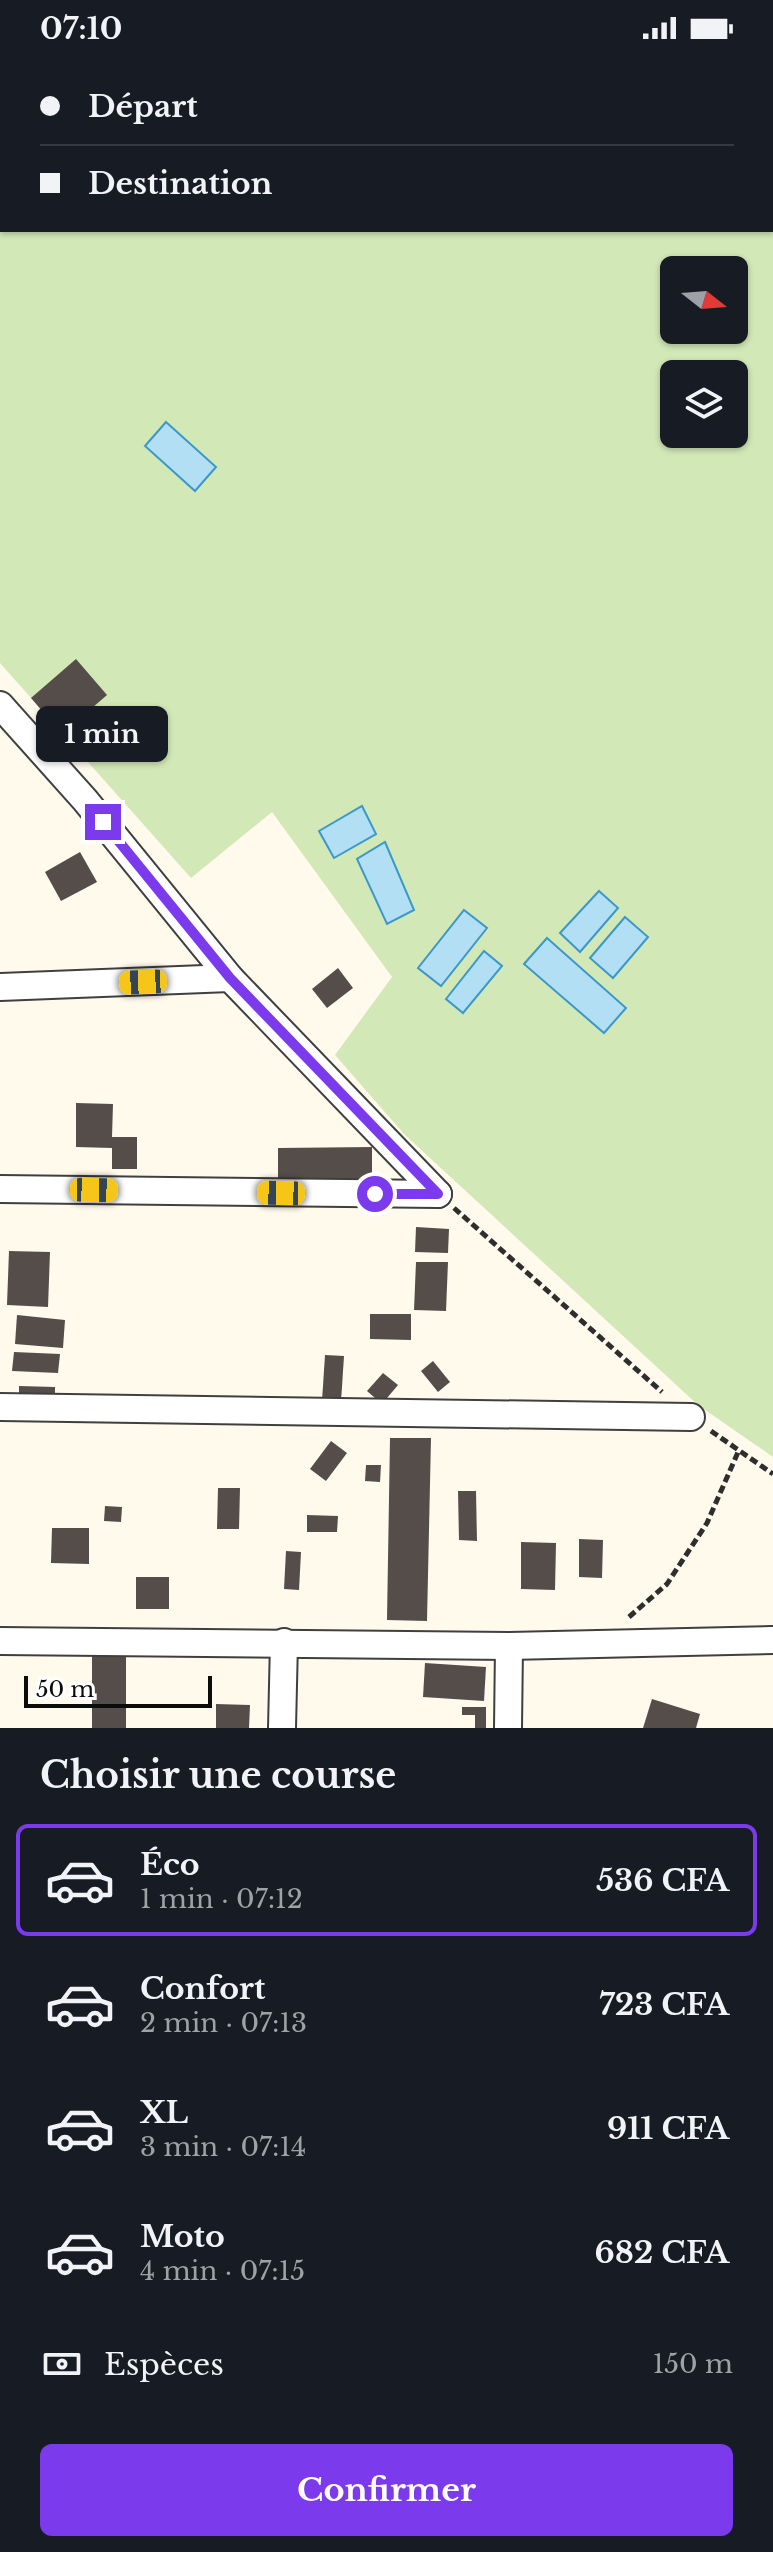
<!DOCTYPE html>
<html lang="fr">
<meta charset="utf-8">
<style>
body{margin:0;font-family:"Libre Baskerville",serif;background:#242831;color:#f1f3f6;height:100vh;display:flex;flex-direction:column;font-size:30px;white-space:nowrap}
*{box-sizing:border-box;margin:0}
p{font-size:26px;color:#9ea1a6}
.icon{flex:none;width:44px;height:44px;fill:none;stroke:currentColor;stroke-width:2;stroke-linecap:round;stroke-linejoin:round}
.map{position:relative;height:1672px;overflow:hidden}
.panel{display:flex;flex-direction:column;background:#171b24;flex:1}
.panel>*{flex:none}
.hud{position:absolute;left:0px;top:0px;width:774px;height:176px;box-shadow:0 2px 6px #0004;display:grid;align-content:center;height:176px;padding:0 40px;background:#171b24}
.needle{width:52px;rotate:107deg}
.buttons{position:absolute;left:660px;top:200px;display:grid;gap:16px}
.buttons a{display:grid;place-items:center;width:88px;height:88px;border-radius:12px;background:#171b24;box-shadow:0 2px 6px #0004;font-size:40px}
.scale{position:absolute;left:24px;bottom:20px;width:188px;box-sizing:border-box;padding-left:8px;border:4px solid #0c0c0c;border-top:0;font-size:22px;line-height:28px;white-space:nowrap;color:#0c0c0c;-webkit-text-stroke:6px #fff;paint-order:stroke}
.end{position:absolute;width:36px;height:36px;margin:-18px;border:10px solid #7c3aed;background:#fff;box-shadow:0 0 0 4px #fff}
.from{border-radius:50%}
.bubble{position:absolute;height:56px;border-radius:12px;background:#171b24;box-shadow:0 2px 6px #0004;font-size:26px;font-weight:700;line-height:56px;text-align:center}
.car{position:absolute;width:24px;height:48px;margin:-24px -12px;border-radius:10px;box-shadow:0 0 6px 2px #0007;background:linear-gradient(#f5c518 24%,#345 0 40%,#f5c518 0 76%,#345 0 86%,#f5c518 0)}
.hud b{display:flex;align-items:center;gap:28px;height:76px;font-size:30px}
.hud b+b{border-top:2px solid #363941}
.hud i{width:20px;height:20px;background:#f1f3f6}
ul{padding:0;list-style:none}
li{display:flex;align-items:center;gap:24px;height:112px;margin:0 16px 12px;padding:0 24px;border:4px solid transparent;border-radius:12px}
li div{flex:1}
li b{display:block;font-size:30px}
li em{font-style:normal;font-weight:700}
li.selected{border-color:#7c3aed}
li>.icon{width:72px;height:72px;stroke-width:1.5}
h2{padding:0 40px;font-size:36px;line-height:96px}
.pay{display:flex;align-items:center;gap:20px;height:88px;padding:0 40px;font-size:30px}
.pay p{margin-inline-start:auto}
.primary-button{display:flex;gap:16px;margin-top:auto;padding:16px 40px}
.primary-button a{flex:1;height:92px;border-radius:12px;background:#7c3aed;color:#fff;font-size:32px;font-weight:700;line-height:92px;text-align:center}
.status{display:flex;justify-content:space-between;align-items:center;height:56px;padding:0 40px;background:#171b24;direction:ltr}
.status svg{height:22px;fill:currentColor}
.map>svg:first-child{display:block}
.green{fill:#d3e8b7;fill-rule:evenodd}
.water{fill:#b2dff4;stroke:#3b98c9;stroke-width:2}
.building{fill:#554d49}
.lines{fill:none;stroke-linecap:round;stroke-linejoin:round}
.street-casing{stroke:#3f3f3f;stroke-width:30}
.path{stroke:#2e2e2e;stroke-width:5;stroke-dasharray:8 4;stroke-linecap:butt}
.street{stroke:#fff;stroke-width:26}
.route{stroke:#7c3aed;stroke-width:10}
</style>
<div class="status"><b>07:10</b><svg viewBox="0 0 49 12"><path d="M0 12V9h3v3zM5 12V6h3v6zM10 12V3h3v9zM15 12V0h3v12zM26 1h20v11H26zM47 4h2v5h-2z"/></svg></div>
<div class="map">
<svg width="773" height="1672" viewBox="0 0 773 1672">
<rect width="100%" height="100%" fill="#fffaec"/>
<path class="green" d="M0,0h773v1401l-75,-52 -293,-270 -70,-80 57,-78 -120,-165 -81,66 -191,-215zM2,2h770v172h-770zM674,214h60v60h-60zM674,318h60v60h-60z"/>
<g class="water">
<polygon points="166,366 216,411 195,435 145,390"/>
<polygon points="362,750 376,778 334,802 319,775"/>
<polygon points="385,786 414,854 387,868 357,803"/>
<polygon points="599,835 618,852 580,896 560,877"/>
<polygon points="464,854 487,872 441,930 418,912"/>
<polygon points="625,861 648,881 613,922 590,902"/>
<polygon points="547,882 626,952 604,977 524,908"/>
<polygon points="484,895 502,910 463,957 446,943"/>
</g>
<g class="building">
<polygon points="76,603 107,639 62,678 31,642"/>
<polygon points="80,796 97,826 61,845 45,816"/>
<polygon points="338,912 353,932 327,952 312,933"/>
<polygon points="76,1047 113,1048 112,1081 137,1081 137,1113 112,1113 112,1092 76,1091"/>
<polygon points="372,1091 372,1128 278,1128 278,1092"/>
<polygon points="416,1171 449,1173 448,1197 415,1196"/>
<polygon points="9,1195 50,1196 48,1251 7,1249"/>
<polygon points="416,1206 448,1206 446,1255 414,1254"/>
<polygon points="370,1258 411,1258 411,1284 370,1283"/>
<polygon points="17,1259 65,1264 63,1292 15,1288"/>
<polygon points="14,1296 60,1298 58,1317 12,1315"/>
<polygon points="325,1299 344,1300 341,1346 322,1345"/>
<polygon points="433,1305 450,1326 438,1336 421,1315"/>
<polygon points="383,1317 398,1329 382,1348 367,1335"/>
<polygon points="19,1330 55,1331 55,1347 19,1346"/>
<polygon points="390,1382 431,1382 427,1565 387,1564"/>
<polygon points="331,1385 347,1397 326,1425 310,1413"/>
<polygon points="366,1409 381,1409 380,1426 365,1425"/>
<polygon points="218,1432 240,1432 239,1473 217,1473"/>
<polygon points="458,1435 476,1435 477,1485 459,1484"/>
<polygon points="105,1450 122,1451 121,1466 104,1465"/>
<polygon points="307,1459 338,1460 337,1476 307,1476"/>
<polygon points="52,1472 89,1472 89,1508 51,1507"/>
<polygon points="579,1483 603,1484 602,1522 579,1521"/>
<polygon points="521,1486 556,1487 555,1534 521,1533"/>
<polygon points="286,1495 301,1496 299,1534 284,1533"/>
<rect x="136" y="1521" width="33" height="32"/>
<rect x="92" y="1594" width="34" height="78"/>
<polygon points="425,1607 486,1611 484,1645 423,1641"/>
<polygon points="652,1643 700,1658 696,1672 643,1672"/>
<polygon points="216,1648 250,1649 249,1672 216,1672"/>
<polygon points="462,1651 486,1651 486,1672 475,1672 475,1659 462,1659"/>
</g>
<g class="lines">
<g class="street-casing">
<g id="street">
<polyline points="0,649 85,744 230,922 438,1138"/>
<polyline points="0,931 230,922"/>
<polyline points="0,1133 438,1138"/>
<polyline points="0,1351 691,1361"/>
<polyline points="0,1585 509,1590 773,1584"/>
<polyline points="282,1672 284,1586"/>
<polyline points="508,1672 509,1590"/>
</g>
</g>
<g class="path">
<polyline points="454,1152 662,1336"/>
<polyline points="711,1375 773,1418"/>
<polyline points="629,1561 667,1528 707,1467 739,1394"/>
</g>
<use href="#street" class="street"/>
</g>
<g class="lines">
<polyline class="route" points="103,766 230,922 438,1138 375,1138"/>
</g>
</svg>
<div class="buttons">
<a><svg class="needle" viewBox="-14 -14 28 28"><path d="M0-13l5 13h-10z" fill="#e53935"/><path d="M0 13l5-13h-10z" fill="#9ea1a6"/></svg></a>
<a><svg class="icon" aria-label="layers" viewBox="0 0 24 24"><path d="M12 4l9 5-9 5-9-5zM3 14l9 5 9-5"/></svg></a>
</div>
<div class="scale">50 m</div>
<i class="end from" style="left:375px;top:1138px"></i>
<i class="end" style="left:103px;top:766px"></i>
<div class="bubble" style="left:36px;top:650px;width:132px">1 min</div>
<i class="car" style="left:143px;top:926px;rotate:268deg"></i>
<i class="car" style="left:94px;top:1134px;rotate:91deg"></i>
<i class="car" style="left:281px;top:1137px;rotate:271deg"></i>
<div class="hud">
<b><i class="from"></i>Départ</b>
<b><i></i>Destination</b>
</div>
</div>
<section class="panel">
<h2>Choisir une course</h2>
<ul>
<li class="selected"><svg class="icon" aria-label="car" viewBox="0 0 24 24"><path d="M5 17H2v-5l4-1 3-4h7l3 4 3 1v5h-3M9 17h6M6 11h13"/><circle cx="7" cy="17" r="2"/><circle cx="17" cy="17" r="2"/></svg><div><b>Éco</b><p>1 min · 07:12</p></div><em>536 CFA</em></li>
<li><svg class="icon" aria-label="car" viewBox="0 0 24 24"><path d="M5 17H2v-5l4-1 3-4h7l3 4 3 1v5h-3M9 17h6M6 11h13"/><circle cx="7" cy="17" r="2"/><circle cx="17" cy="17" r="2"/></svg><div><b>Confort</b><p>2 min · 07:13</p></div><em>723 CFA</em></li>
<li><svg class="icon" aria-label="car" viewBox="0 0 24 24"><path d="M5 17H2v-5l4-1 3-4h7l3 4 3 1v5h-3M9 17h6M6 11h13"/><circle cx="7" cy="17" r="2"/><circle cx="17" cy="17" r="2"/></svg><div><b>XL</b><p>3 min · 07:14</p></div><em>911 CFA</em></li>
<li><svg class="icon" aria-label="car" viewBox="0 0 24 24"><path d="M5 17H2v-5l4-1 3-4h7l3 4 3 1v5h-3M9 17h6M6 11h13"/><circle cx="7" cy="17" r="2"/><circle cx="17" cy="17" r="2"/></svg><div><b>Moto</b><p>4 min · 07:15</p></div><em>682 CFA</em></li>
</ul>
<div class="pay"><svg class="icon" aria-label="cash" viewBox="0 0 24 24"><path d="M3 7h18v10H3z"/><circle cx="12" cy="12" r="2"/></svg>Espèces<p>150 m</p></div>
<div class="primary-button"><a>Confirmer</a></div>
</section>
